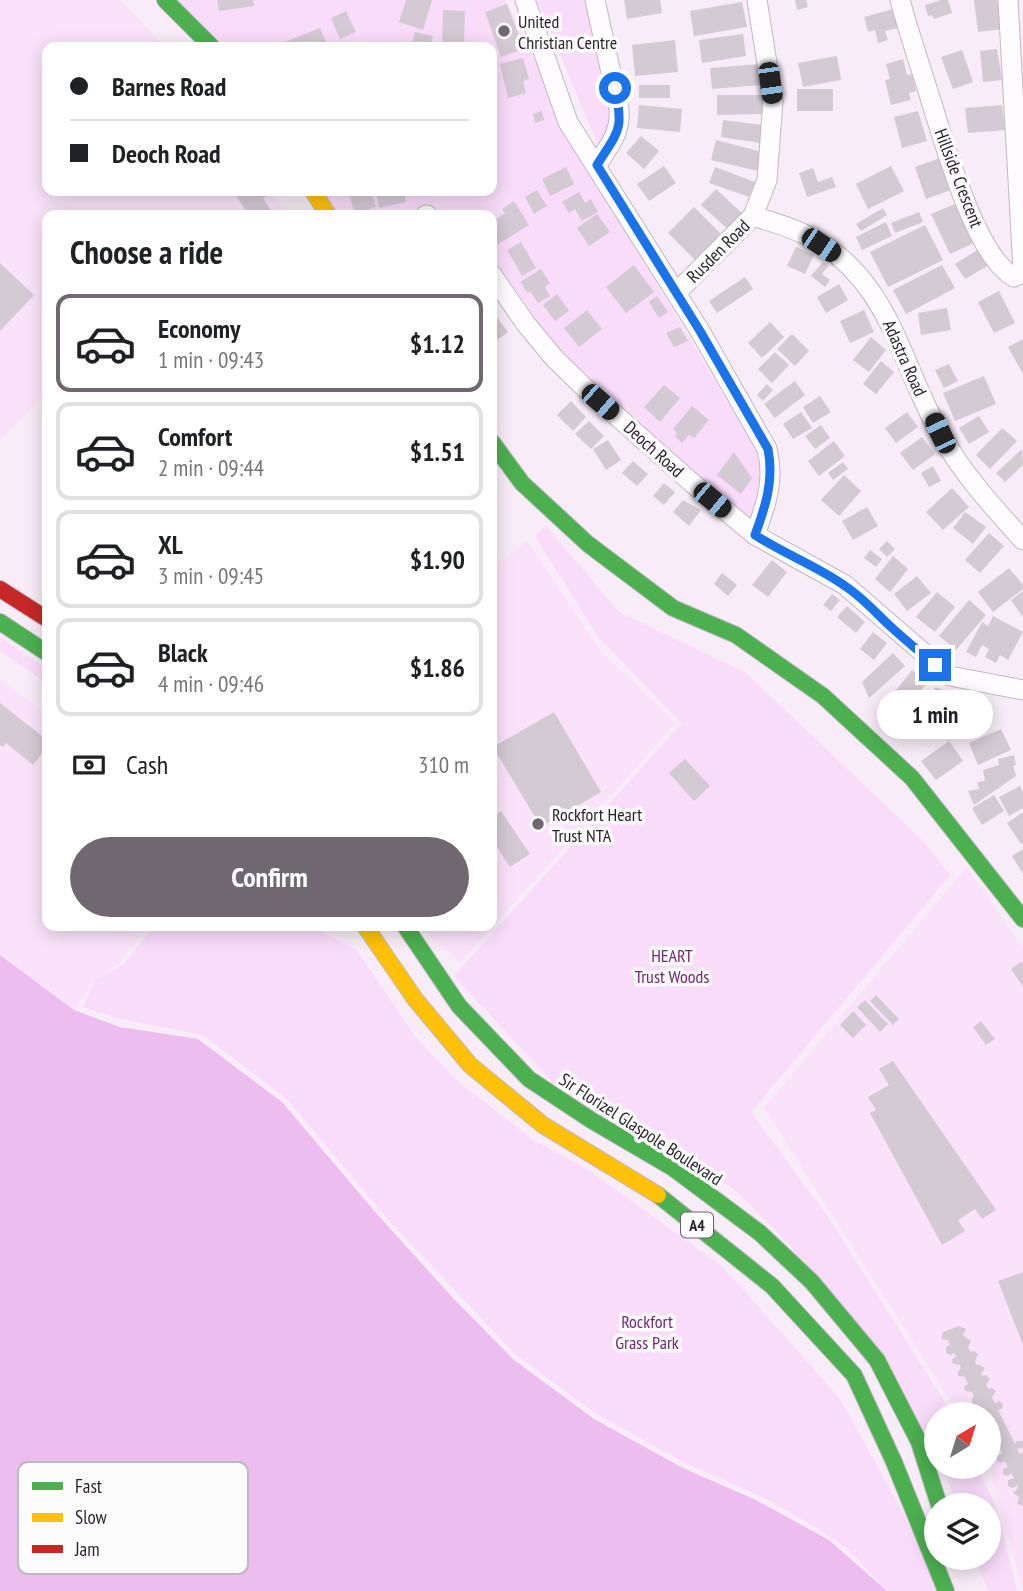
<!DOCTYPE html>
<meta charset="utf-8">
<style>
body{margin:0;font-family:"PT Sans Narrow",sans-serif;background:#f6f6f6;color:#202124;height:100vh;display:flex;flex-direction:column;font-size:26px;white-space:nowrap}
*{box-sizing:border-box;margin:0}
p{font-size:23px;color:#757577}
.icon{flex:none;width:38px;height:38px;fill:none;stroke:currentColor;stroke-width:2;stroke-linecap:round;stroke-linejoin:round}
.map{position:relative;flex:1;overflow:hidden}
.details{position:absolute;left:42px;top:210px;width:455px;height:721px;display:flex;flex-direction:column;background:#fff;border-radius:14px;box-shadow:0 4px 18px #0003}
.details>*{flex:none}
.banner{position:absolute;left:42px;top:42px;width:455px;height:154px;border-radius:14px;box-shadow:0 4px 18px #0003;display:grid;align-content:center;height:154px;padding:0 28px;background:#fff}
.needle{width:46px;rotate:38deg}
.tools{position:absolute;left:924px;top:1402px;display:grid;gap:14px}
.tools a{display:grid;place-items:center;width:77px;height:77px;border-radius:50%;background:#fff;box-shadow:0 4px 18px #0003;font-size:35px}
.end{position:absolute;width:32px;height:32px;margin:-16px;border:9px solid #1a73e8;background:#fff;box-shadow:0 0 0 4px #fff}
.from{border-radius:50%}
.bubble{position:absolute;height:49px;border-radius:24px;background:#fff;box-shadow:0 4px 18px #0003;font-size:23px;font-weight:700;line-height:49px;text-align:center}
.car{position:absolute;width:21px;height:42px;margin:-21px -10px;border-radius:9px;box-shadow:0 0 5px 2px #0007;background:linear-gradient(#222 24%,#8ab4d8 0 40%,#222 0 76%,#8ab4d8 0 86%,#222 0)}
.banner b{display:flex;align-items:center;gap:24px;height:66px;font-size:26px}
.banner b+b{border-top:2px solid #e0e0e0}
.banner i{width:18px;height:18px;background:#202124}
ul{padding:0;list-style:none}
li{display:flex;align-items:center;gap:21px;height:98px;margin:0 14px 10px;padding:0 14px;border:4px solid #e0e0e0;border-radius:14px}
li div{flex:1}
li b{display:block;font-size:26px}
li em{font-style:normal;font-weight:700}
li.current{border-color:#706771}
li>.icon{width:63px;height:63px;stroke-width:1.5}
h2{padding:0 28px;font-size:32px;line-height:84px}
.pay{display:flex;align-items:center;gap:18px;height:77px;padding:0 28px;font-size:26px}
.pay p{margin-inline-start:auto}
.action{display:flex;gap:14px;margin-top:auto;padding:14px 28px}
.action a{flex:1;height:80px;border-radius:42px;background:#706771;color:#fff;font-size:28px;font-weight:700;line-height:80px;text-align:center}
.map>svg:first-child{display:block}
.built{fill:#fae3fa}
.green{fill:#f9dcfa}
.water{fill:#eebdf0}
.building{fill:#d4cad4}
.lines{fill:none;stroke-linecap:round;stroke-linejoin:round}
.street-casing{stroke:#c1b8c1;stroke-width:21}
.fast-casing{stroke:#c1b8c1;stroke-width:18}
.slow-casing{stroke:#c1b8c1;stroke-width:18}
.jam-casing{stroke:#c1b8c1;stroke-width:18}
.street{stroke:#fefcfe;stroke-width:19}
.fast{stroke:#4caf50;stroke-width:16}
.slow{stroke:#ffc107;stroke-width:16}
.jam{stroke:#c62828;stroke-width:16}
.route{stroke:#1a73e8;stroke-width:9}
.poi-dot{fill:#706771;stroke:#fcfcfc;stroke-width:2.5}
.labels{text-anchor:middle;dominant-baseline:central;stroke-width:7;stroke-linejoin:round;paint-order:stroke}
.shield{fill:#fcfcfc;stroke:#686168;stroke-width:2}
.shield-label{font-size:16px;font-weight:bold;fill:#281f29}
.poi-label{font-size:18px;fill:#281f29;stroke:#fcfcfc;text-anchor:start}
.street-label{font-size:18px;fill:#281f29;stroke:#fcfcfc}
.park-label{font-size:18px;fill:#722778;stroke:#fcfcfc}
.key{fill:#fcfcfc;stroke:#bcbabd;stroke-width:2}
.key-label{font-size:19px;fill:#281f29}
</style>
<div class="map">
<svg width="1023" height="1591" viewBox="0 0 1023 1591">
<rect width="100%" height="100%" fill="#f7ecf7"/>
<g class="built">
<polygon points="0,0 119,0 166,47 47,47 47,191 271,191 287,215 47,215 47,392 0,440"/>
<polygon points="527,541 602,653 676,723 461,962 434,941 424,926 492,926 492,568"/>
<polygon points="0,679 47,715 47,926 147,926 119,964 95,979 74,1010 0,955"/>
<polygon points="967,867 1023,948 1023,1591 989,1465 989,1414 959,1414 764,1108"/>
</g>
<g class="green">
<polygon points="177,0 505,0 587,167 762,460 753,526 554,344 492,257 492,215 447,215 427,211 407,215 330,215 315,191 492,191 492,47 223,47"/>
<polygon points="537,0 586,0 617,122 598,145"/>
<polygon points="546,526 619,612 746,673 922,840 950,875 751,1112 830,1220 952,1414 936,1414 936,1450 788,1243 737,1192 699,1164 601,1115 560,1090 454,976 682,723 599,638 535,536"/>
<polygon points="0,637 47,669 47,683 0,651"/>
<polygon points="154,926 311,926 356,949 414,1035 456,1080 533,1140 584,1167 723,1267 840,1399 906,1518 939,1591 887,1591 847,1548 816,1528 767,1499 685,1463 595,1413 515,1354 386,1217 287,1099 203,1035 121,1019 83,1007 96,979 123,965"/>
<polygon points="943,1467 977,1467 997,1510 1017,1591 988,1591 975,1558 989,1558 989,1505 957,1505"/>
</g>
<polygon class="water" points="0,955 74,1010 120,1027 198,1039 282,1102 376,1213 453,1298 514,1360 594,1419 683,1468 756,1500 829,1540 887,1591 0,1591"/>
<g class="building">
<polygon points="217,0 253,0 254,6 219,11"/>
<polygon points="406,0 432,0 423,30 399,22"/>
<polygon points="624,0 660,0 662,13 627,19"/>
<polygon points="795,0 806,0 808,7 797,10"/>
<polygon points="941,0 948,0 952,13 934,19 932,15 928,16 925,5"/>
<polygon points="974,0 997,0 1003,29 978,32"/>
<polygon points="742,2 747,27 694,36 690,11"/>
<polygon points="507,4 524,49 501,57 485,12"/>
<polygon points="897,8 902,27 885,31 888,40 878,43 875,30 868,32 864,17"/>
<polygon points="443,10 465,11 464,47 442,47"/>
<polygon points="346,11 356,32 340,39 331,18"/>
<polygon points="320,28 328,47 272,47"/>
<polygon points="415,32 433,36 430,47 411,47"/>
<polygon points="743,34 746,56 702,63 699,40"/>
<polygon points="675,40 678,72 635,76 632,45"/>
<polygon points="997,49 1002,80 983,82 980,51"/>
<polygon points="962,50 973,82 953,89 941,57"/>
<polygon points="837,56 841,80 803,87 798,63"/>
<polygon points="523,58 529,79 523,81 526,93 508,98 500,64"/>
<polygon points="903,59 907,75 912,74 916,91 909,93 911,100 891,105 885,80 890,79 886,64"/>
<polygon points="759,64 761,85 712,89 710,68"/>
<rect x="639" y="85" width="31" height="13"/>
<rect x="797" y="89" width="36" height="22"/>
<polygon points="717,95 762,95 763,114 717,115"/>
<polygon points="639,105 682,109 680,132 637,128"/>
<polygon points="1002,105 1005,130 968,133 965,108"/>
<polygon points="542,111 544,120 535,123 533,114"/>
<polygon points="918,111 927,141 902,148 894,117"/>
<polygon points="723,120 763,125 760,143 721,137"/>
<polygon points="641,136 659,151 644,169 626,153"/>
<polygon points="716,140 762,152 758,171 711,160"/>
<polygon points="940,158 951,190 926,199 915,167"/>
<polygon points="664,166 676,183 649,201 637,184"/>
<polygon points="891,166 904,191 868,209 856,184"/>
<polygon points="566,167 574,184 550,196 542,179"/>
<polygon points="715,167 755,182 749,197 709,183"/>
<polygon points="813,168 818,182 832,177 836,187 807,197 799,173"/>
<polygon points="716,189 745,216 731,232 701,205"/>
<polygon points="537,190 547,206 534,214 525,197"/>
<polygon points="233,191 268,191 270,194 263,198 270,209 260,215 249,215"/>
<polygon points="348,191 371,191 376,207 355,213"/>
<polygon points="376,191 404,191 406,202 379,208"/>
<polygon points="579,192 585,203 591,199 598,212 582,221 575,209 569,213 562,202"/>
<polygon points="514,201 529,225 495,246 492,241 492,222 505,213 502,209"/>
<polygon points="955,204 974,243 950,254 931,214"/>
<polygon points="694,207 722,235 696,261 668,233"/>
<polygon points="883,208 887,215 861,231 856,224"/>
<polygon points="919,212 923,222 895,233 891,223"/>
<polygon points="597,214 610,232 589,246 577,228"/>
<polygon points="886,222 892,236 862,250 856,237"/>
<polygon points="925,225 943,260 888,287 870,252"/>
<polygon points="521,242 536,268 522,276 507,250"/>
<polygon points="796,247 814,255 805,274 787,266"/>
<polygon points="979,249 989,265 965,279 955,264"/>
<polygon points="823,262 828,266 822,274 830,280 825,287 811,276"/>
<polygon points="0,263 34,295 0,331"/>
<polygon points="634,265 654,292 626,313 606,287"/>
<polygon points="942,265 955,288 906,314 893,290"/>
<polygon points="541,269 550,283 545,287 550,296 538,303 530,291 528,293 520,282"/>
<polygon points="745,277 753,289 717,313 709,301"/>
<polygon points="839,284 848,300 826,313 817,297"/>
<polygon points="999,291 1015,323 994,333 978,302"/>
<polygon points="557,294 569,311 555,321 543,305"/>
<polygon points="657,296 668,312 659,318 649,302"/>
<polygon points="947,308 951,330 921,335 918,313"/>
<polygon points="587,310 602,329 579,347 564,328"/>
<polygon points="864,310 874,332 850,343 840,321"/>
<polygon points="496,316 508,332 492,344 492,319"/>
<polygon points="770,322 784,337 762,358 748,343"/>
<polygon points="680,327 688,341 674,347 666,333"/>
<polygon points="792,334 809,351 795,366 777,349"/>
<polygon points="871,337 886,350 869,372 853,360"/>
<polygon points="1023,339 1023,374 1008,347"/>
<polygon points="775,352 789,365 772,383 758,369"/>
<polygon points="881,361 894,372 876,394 863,384"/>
<polygon points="949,364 958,381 944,388 935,370"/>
<polygon points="984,376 996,404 955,421 943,393"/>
<polygon points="795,381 805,395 775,418 764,404"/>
<polygon points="767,384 773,390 763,401 757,395"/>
<polygon points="664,385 680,398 660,422 644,407"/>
<polygon points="820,396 831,412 813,423 803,407"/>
<polygon points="571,401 586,417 573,431 557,415"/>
<polygon points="692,406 709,420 694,438 689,435 682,443 675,436 677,433 673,429"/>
<polygon points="801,412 812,428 793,439 783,424"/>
<polygon points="907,412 918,427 896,443 885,428"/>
<polygon points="979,416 989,432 969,444 959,428"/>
<polygon points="589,421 604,436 591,449 575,434"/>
<polygon points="821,425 830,438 815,449 805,436"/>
<polygon points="1002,428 1017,441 990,469 976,455"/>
<polygon points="922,437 935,454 913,470 900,453"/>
<polygon points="608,440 621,460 606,470 593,449"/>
<polygon points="834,441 845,456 819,476 808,461"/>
<polygon points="1022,449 1023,465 1005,482 996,473"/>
<polygon points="734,452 752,478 741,494 717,475"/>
<polygon points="633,461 648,474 637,486 622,473"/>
<polygon points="843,462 848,469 833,480 828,473"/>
<polygon points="933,466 941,481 929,487 921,473"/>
<polygon points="844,475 861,491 839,516 821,500"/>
<polygon points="664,483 675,492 664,505 653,496"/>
<polygon points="952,488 969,507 943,530 926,512"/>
<polygon points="683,500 701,510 689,526 673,512"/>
<polygon points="867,507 878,526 853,540 842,521"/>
<polygon points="965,512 986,527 973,544 953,528"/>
<polygon points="989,533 1004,546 980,573 965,560"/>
<polygon points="887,541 895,549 887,557 879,549"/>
<polygon points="870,550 882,559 876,567 864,558"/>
<polygon points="893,556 908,569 890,592 875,579"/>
<polygon points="772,560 787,572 768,597 752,585"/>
<polygon points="1009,568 1023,585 1023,589 993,612 978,592"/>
<polygon points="722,573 737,585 728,596 714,584"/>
<polygon points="917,576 931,593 907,611 894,594"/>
<polygon points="1023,591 1023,617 1011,600"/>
<polygon points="937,592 955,607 935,632 916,617"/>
<polygon points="832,594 840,600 831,611 823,605"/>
<polygon points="969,600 986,615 956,650 939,636"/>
<polygon points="847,606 865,622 856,633 837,617"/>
<polygon points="993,616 1023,632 1008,660 1000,655 996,663 985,657 989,649 982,645 976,657 966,652 982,622 988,626"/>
<polygon points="873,632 887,643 874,660 860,649"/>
<polygon points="893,653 905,666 869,698 862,682"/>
<polygon points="912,670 927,683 901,715 886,703"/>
<polygon points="935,687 957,695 952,707 931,699"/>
<polygon points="0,703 47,740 47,747 33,765 6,743 3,747 0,745"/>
<polygon points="979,710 991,721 983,729 972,719"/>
<polygon points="554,712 601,792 541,827 493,747"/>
<polygon points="1001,729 1011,750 978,765 969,743"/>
<polygon points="949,741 963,761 936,780 921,761"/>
<polygon points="1014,755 1016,765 1013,766 1016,776 974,805 968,791 979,789 977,782 985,781 983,770 999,765 998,759"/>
<polygon points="685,759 710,786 694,801 669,773"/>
<polygon points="1020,786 1023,792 1023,808 1009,816 999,797"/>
<polygon points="994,795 1004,811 982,825 972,808"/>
<polygon points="501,811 530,854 510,867 492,839 492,817"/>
<polygon points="1023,812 1023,843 1021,844 1007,823"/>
<polygon points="1023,849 1023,874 1012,856"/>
<polygon points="1021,962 1023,964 1023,987 1011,969"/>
<polygon points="876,995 899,1019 893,1025 870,1001"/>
<polygon points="865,1000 888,1024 880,1032 857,1007"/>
<polygon points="853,1011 866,1025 853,1038 840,1025"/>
<polygon points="981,1021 995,1039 986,1045 973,1027"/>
<polygon points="893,1061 996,1210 982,1219 975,1209 958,1220 965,1231 942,1245 870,1113 876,1110 868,1097 889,1085 879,1069"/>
<polygon points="1023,1272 1023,1345 998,1281"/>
<polygon points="959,1326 966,1329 963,1335 971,1341 968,1347 971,1352 974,1351 978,1354 975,1361 977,1365 980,1365 985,1368 981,1374 982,1376 986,1375 990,1379 986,1385 989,1389 992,1388 996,1391 992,1397 995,1403 999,1401 1003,1404 1002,1409 998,1410 1015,1444 1017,1441 1023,1441 1023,1448 1017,1449 1020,1454 1023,1452 1023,1506 1017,1504 1019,1497 1013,1493 1018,1488 1017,1485 1013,1488 1008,1486 1008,1480 1014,1478 1011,1473 1008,1476 1003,1474 1003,1469 1008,1467 1005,1461 1002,1463 997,1461 997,1456 1002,1453 1000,1449 997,1451 992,1449 992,1444 996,1442 989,1426 989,1414 977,1414 981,1409 978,1405 972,1404 972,1398 974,1396 972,1392 965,1391 964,1386 968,1384 965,1377 958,1376 958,1371 961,1369 960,1365 953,1364 952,1359 956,1357 954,1353 951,1355 946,1353 946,1347 950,1345 948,1340 941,1339 943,1332"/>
</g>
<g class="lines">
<g class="street-casing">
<g id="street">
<path d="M525,0l43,122 132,209 67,118c8,31 -1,56 -12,86"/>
<path d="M595,0l24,109c2,25 -10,36 -22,56"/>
<path d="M900,0c8,30 18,59 27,88 14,43 47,168 87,189l7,-4 2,-3 -15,-270"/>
<polyline points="426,215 427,215"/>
<path d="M753,216c18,6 38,11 55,20 83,43 91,126 133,199 22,39 52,72 82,105"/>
<polyline points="492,275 526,324 555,359 585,388 691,482 755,535 845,585 950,676 1023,690"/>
<polyline points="676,293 753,216 767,180 773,101 757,0"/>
</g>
</g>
<g class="fast-casing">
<g id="fast">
<polyline points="165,0 212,47"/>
<polyline points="492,442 522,483 588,544 673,608 736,635 823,696 912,778 1023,919"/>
<polyline points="0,622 47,653"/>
<polyline points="405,926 459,1006 529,1079 591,1120 673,1168 760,1233 812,1282 877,1360 919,1442 939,1505"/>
<polyline points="658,1195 772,1286 854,1375 894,1462 946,1591"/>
</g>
</g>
<g class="slow-casing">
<g id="slow">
<polyline points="313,191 328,215"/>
<polyline points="365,926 415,999 470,1065 543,1125 658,1195"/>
</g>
</g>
<g class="jam-casing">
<polyline id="jam" points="0,589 47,619"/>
</g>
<use href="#street" class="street"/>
<use href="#fast" class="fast"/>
<use href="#slow" class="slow"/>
<use href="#jam" class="jam"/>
</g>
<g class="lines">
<path class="route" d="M615,88c9,42 4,42 -18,77l103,166 68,118c6,31 -2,56 -13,86 29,19 62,31 90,51 17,11 30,26 45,40 14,13 30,26 45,39"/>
</g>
<g class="poi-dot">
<circle cx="504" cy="31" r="7"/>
<circle cx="538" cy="824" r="7"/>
</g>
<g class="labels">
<rect class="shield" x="681" y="1212.5" width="32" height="25" rx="5"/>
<g class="shield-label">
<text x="697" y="1225">A4</text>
</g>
<g class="poi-label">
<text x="518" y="21">United<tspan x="518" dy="21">Christian Centre</tspan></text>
<text x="552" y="814">Rockfort Heart<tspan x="552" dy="21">Trust NTA</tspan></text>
</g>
<g class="street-label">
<text transform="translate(959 178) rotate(69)">Hillside Crescent</text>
<text transform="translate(718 251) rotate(-45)">Rusden Road</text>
<text transform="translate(905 358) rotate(66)">Adastra Road</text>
<text transform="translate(654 449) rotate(42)">Deoch Road</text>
<text transform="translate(641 1129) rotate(33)">Sir Florizel Glaspole Boulevard</text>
</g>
<g class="park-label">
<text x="672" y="955">HEART<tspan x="672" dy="21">Trust Woods</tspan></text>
<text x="647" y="1321">Rockfort<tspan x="647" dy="21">Grass Park</tspan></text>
</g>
</g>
<rect x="18" y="1462" width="230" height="112" rx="10" class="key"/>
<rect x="32" y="1482" width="31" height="8" fill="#4caf50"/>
<rect x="32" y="1513" width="31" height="9" fill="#ffc107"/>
<rect x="32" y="1545" width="31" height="8" fill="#c62828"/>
<g class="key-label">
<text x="75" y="1493">Fast</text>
<text x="75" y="1524">Slow</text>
<text x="75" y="1556">Jam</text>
</g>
</svg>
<div class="tools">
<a><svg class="needle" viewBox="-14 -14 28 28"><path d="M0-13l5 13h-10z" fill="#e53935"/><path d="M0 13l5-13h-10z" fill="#757577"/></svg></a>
<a><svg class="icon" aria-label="layers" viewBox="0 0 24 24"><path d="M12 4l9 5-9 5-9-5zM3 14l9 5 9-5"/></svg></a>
</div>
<i class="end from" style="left:615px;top:88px"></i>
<i class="end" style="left:935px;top:665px"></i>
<div class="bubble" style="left:877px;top:690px;width:116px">1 min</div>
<i class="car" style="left:770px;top:83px;rotate:172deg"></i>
<i class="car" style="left:821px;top:245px;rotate:124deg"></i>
<i class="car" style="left:600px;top:402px;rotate:131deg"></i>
<i class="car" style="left:940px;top:433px;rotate:335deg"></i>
<i class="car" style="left:712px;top:500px;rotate:130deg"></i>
<div class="banner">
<b><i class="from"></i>Barnes Road</b>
<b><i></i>Deoch Road</b>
</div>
<section class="details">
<h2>Choose a ride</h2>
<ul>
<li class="current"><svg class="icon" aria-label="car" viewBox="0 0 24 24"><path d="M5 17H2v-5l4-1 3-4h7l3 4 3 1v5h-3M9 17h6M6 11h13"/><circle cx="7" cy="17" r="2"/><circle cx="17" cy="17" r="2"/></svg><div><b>Economy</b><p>1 min · 09:43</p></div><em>$1.12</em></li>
<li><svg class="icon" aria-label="car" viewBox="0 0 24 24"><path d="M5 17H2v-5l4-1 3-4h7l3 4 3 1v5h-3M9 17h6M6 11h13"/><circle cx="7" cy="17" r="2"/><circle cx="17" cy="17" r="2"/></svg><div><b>Comfort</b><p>2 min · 09:44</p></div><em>$1.51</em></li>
<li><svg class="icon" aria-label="car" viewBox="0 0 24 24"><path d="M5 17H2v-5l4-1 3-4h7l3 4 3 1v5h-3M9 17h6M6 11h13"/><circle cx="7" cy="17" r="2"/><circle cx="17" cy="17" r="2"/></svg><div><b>XL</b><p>3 min · 09:45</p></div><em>$1.90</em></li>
<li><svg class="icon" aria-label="car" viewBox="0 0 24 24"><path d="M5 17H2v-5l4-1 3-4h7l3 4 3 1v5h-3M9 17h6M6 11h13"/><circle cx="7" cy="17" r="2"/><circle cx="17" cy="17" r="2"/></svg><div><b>Black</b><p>4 min · 09:46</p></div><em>$1.86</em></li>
</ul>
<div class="pay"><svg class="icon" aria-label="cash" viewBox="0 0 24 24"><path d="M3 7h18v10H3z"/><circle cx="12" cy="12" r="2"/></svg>Cash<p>310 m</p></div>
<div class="action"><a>Confirm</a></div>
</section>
</div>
